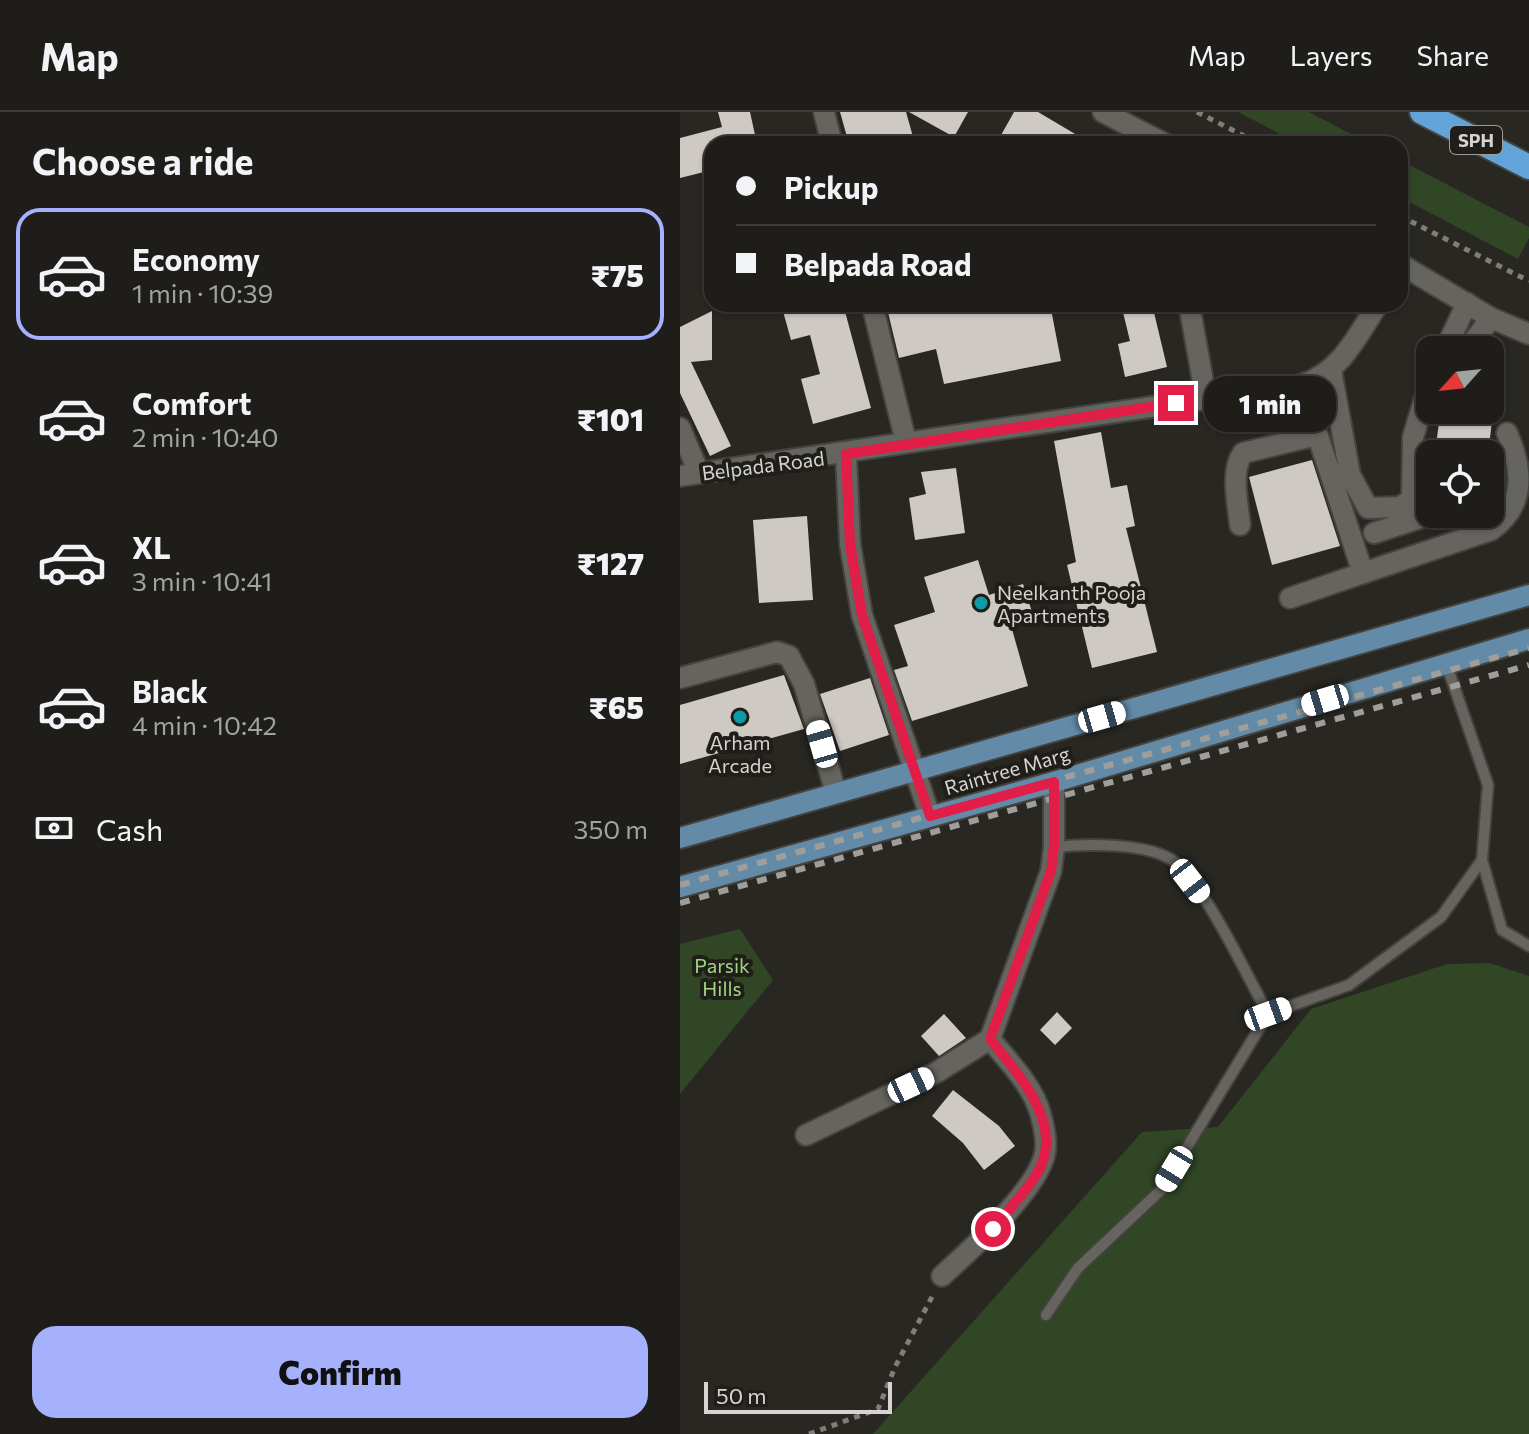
<!DOCTYPE html>
<meta charset="utf-8">
<style>
body{margin:0;font-family:Commissioner,sans-serif;background:#2c2a27;color:#f1f3f6;height:100vh;display:flex;flex-direction:column;font-size:30px;white-space:nowrap}
*{box-sizing:border-box;margin:0}
p{font-size:26px;color:#a1a2a2}
.icon{flex:none;width:44px;height:44px;fill:none;stroke:currentColor;stroke-width:2;stroke-linecap:round;stroke-linejoin:round}
.map{position:relative;flex:1;overflow:hidden}
.details{display:flex;flex-direction:column;background:#1f1d1a;width:680px}
.details>*{flex:none}
.top-card{position:absolute;left:24px;top:24px;width:704px;height:176px;border-radius:24px;box-shadow:0 2px 6px #0004,0 0 0 2px #3c3b39;display:grid;align-content:center;height:176px;padding:0 32px;background:#1f1d1a}
.needle{width:52px;rotate:243deg}
.buttons{position:absolute;left:736px;top:224px;display:grid;gap:16px}
.buttons a{display:grid;place-items:center;width:88px;height:88px;border-radius:16px;background:#1f1d1a;box-shadow:0 2px 6px #0004,0 0 0 2px #3c3b39;font-size:40px}
.scale{position:absolute;left:24px;bottom:20px;width:188px;box-sizing:border-box;padding-left:8px;border:4px solid #d5d4d1;border-top:0;font-size:22px;line-height:28px;white-space:nowrap;color:#d5d4d1;-webkit-text-stroke:6px #1f1e19;paint-order:stroke}
.end{position:absolute;width:36px;height:36px;margin:-18px;border:10px solid #e11d48;background:#fff;box-shadow:0 0 0 4px #fff}
.from{border-radius:50%}
.bubble{position:absolute;height:56px;border-radius:24px;background:#1f1d1a;box-shadow:0 2px 6px #0004,0 0 0 2px #3c3b39;font-size:26px;font-weight:800;line-height:56px;text-align:center}
.car{position:absolute;width:24px;height:48px;margin:-24px -12px;border-radius:10px;box-shadow:0 0 6px 2px #0007;background:linear-gradient(#fff 24%,#345 0 40%,#fff 0 76%,#345 0 86%,#fff 0)}
.top-card b{display:flex;align-items:center;gap:28px;height:76px;font-size:30px}
.top-card b+b{border-top:2px solid #3c3b39}
.top-card i{width:20px;height:20px;background:#f1f3f6}
ul{padding:0;list-style:none}
li{display:flex;align-items:center;gap:24px;height:132px;margin:0 16px 12px;padding:0 16px;border:4px solid transparent;border-radius:24px}
li div{flex:1}
li b{display:block;font-size:30px}
li em{font-style:normal;font-weight:800}
li.current{border-color:#a5b1fc}
li>.icon{width:72px;height:72px;stroke-width:1.5}
h2{padding:0 32px;font-size:36px;line-height:96px}
.pay{display:flex;align-items:center;gap:20px;height:88px;padding:0 32px;font-size:30px}
.pay p{margin-inline-start:auto}
.cta{display:flex;gap:16px;margin-top:auto;padding:16px 32px}
.cta a{flex:1;height:92px;border-radius:24px;background:#a5b1fc;color:#111;font-size:32px;font-weight:800;line-height:92px;text-align:center}
header{display:flex;align-items:center;gap:48px;box-sizing:border-box;height:112px;padding:0 40px;background:#1f1d1a;border-bottom:2px solid #3c3b39}
header strong{font-size:38px}
nav{display:flex;gap:44px;margin-inline-start:auto;font-size:28px}
main{display:flex;flex:1;min-height:0}
.map>svg:first-child{display:block}
.green{fill:#314625}
.building{fill:#cfc9c4}
.lines{fill:none;stroke-linecap:round;stroke-linejoin:round}
.service-casing{stroke:#44433f;stroke-width:14}
.minor-casing{stroke:#44433f;stroke-width:24}
.tertiary-casing{stroke:#44433f;stroke-width:24}
.primary-casing{stroke:#44433f;stroke-width:24}
.motorway-casing{stroke:#44433f;stroke-width:28}
.path{stroke:#7f7e7a;stroke-width:5;stroke-dasharray:6 6;stroke-linecap:butt}
.service{stroke:#65645e;stroke-width:10}
.minor{stroke:#65645e;stroke-width:20}
.tertiary{stroke:#65645e;stroke-width:20}
.primary{stroke:#638ba7;stroke-width:20}
.motorway{stroke:#61a5d8;stroke-width:24}
.rail{stroke:#9f9e9a;stroke-width:6;stroke-dasharray:10 10;stroke-linecap:butt}
.route{stroke:#e11d48;stroke-width:10}
.culture-dot{fill:#0f9aa8;stroke:#1f1e19;stroke-width:3}
.labels{text-anchor:middle;dominant-baseline:central;stroke-width:8;stroke-linejoin:round;paint-order:stroke}
.shield{fill:#1f1e19;stroke:#9e9d9a;stroke-width:2}
.shield-label{font-size:18px;font-weight:bold;fill:#d5d4d1}
.street-label{font-size:20px;fill:#d5d4d1;stroke:#1f1e19}
.poi-label{font-size:20px;fill:#d5d4d1;stroke:#1f1e19;text-anchor:start}
.park-label{font-size:20px;fill:#a0d581;stroke:#1f1e19}
</style>
<header>
<strong>Map</strong>
<nav><a>Map</a><a>Layers</a><a>Share</a></nav>
</header>
<main>
<section class="details">
<h2>Choose a ride</h2>
<ul>
<li class="current"><svg class="icon" aria-label="car" viewBox="0 0 24 24"><path d="M5 17H2v-5l4-1 3-4h7l3 4 3 1v5h-3M9 17h6M6 11h13"/><circle cx="7" cy="17" r="2"/><circle cx="17" cy="17" r="2"/></svg><div><b>Economy</b><p>1 min · 10:39</p></div><em>₹75</em></li>
<li><svg class="icon" aria-label="car" viewBox="0 0 24 24"><path d="M5 17H2v-5l4-1 3-4h7l3 4 3 1v5h-3M9 17h6M6 11h13"/><circle cx="7" cy="17" r="2"/><circle cx="17" cy="17" r="2"/></svg><div><b>Comfort</b><p>2 min · 10:40</p></div><em>₹101</em></li>
<li><svg class="icon" aria-label="car" viewBox="0 0 24 24"><path d="M5 17H2v-5l4-1 3-4h7l3 4 3 1v5h-3M9 17h6M6 11h13"/><circle cx="7" cy="17" r="2"/><circle cx="17" cy="17" r="2"/></svg><div><b>XL</b><p>3 min · 10:41</p></div><em>₹127</em></li>
<li><svg class="icon" aria-label="car" viewBox="0 0 24 24"><path d="M5 17H2v-5l4-1 3-4h7l3 4 3 1v5h-3M9 17h6M6 11h13"/><circle cx="7" cy="17" r="2"/><circle cx="17" cy="17" r="2"/></svg><div><b>Black</b><p>4 min · 10:42</p></div><em>₹65</em></li>
</ul>
<div class="pay"><svg class="icon" aria-label="cash" viewBox="0 0 24 24"><path d="M3 7h18v10H3z"/><circle cx="12" cy="12" r="2"/></svg>Cash<p>350 m</p></div>
<div class="cta"><a>Confirm</a></div>
</section>
<div class="map">
<svg width="849" height="1322" viewBox="0 0 849 1322">
<rect width="100%" height="100%" fill="#292722"/>
<g class="green">
<polygon points="558,0 629,0 690,32 619,32"/>
<polygon points="720,48 849,115 849,126 838,147 720,85"/>
<polygon points="60,817 93,868 0,982 0,832"/>
<polygon points="810,851 849,864 849,1322 193,1322 462,1020 538,1015 631,897 767,852"/>
</g>
<g class="building">
<polygon points="38,0 70,0 77,32 32,32 32,58 0,66 0,26 42,15"/>
<polygon points="160,0 226,0 235,32 169,32"/>
<polygon points="229,0 288,0 274,25"/>
<polygon points="334,0 358,0 412,32 316,32"/>
<polygon points="101,192 163,192 191,296 133,312 121,267 140,262 130,223 111,228"/>
<polygon points="206,192 370,192 381,249 264,272 256,237 219,246"/>
<polygon points="441,192 472,192 487,255 445,265 438,232 450,229"/>
<polygon points="32,199 32,248 11,250 51,334 30,344 0,281 0,215"/>
<polygon points="760,302 812,309 808,342 755,342"/>
<polygon points="421,320 431,376 447,373 455,414 446,416 477,540 412,556 387,453 396,450 374,329"/>
<polygon points="632,348 660,434 592,453 569,365"/>
<polygon points="276,356 285,421 235,428 229,386 246,382 241,360"/>
<polygon points="127,404 133,488 79,491 73,408"/>
<polygon points="298,448 309,483 343,472 353,503 330,510 348,574 232,609 214,558 228,554 214,513 255,500 244,465"/>
<polygon points="104,563 124,617 0,652 0,593"/>
<polygon points="190,566 209,623 160,639 140,582"/>
<polygon points="377,900 392,916 375,933 360,918"/>
<polygon points="264,902 286,926 259,944 241,924"/>
<polygon points="273,978 319,1014 335,1034 304,1058 283,1031 252,1004"/>
</g>
<g class="lines">
<g class="service-casing">
<g id="service">
<polyline points="802,748 822,818 849,834"/>
<polyline points="588,902 669,873 761,805 802,748 808,673 766,551"/>
<path d="M366,1203l32,-47 83,-78 107,-176c-19,-35 -65,-131 -93,-152 -26,-20 -90,-18 -121,-15"/>
</g>
</g>
<g class="minor-casing">
<g id="minor">
<polyline points="144,0 152,32"/>
<polyline points="192,192 226,330"/>
<polyline points="509,192 526,286"/>
<polyline points="765,238 787,191"/>
<polyline points="787,238 811,206"/>
<polyline points="651,258 670,363 688,396 720,395 732,387 733,325 750,269"/>
<path d="M621,273l62,188 128,-43c35,-25 32,-61 16,-97"/>
<polyline points="0,316 19,361"/>
<polyline points="166,342 170,432 182,503 250,704"/>
<path d="M560,413c-2,-21 -10,-54 3,-72l74,-18"/>
<polyline points="694,421 740,406 739,374"/>
<polyline points="610,486 683,461"/>
<polyline points="0,566 97,540 109,544 124,572 156,681"/>
<polyline points="126,1023 257,960 310,927 371,759 374,735 374,670"/>
<path d="M262,1164c29,-27 95,-85 103,-123 2,-10 -1,-27 -4,-37 -7,-29 -32,-54 -51,-77"/>
</g>
</g>
<g class="tertiary-casing">
<g id="tertiary">
<polyline points="423,0 485,32"/>
<polyline points="720,152 811,206 849,222"/>
<path d="M0,364l621,-91c40,-13 55,-47 77,-81"/>
</g>
</g>
<g class="primary-casing">
<g id="primary">
<polyline points="0,726 849,483"/>
<polyline points="0,775 374,670 849,527"/>
</g>
</g>
<g class="motorway-casing">
<polyline id="motorway" points="742,0 849,55"/>
</g>
<g class="path">
<polyline points="517,0 580,32"/>
<polyline points="720,104 849,169"/>
<polyline points="129,1322 198,1297 215,1255 253,1183"/>
</g>
<use href="#service" class="service"/>
<use href="#minor" class="minor"/>
<use href="#tertiary" class="tertiary"/>
<use href="#primary" class="primary"/>
<use href="#motorway" class="motorway"/>
<g class="rail">
<polyline points="0,773 849,536"/>
<polyline points="0,791 849,553"/>
</g>
</g>
<g class="lines">
<path class="route" d="M313,1117c14,-19 35,-38 46,-59 25,-47 -21,-96 -49,-131l61,-168 3,-24v-65l-124,34 -68,-201 -12,-71 -4,-90 330,-51"/>
</g>
<g class="culture-dot">
<circle cx="301" cy="491" r="8"/>
<circle cx="60" cy="605" r="8"/>
</g>
<g class="labels">
<rect class="shield" x="770" y="14" width="52" height="28" rx="6"/>
<g class="shield-label">
<text x="796" y="28">SPH</text>
</g>
<g class="street-label">
<text transform="translate(83 353) rotate(-7)">Belpada Road</text>
<text transform="translate(327 658) rotate(-16)">Raintree Marg</text>
</g>
<g class="poi-label">
<text x="317" y="480">Neelkanth Pooja<tspan x="317" dy="23">Apartments</tspan></text>
<text x="60" y="630" text-anchor="middle">Arham<tspan x="60" dy="23">Arcade</tspan></text>
</g>
<g class="park-label">
<text x="42" y="853">Parsik<tspan x="42" dy="23">Hills</tspan></text>
</g>
</g>
</svg>
<div class="buttons">
<a><svg class="needle" viewBox="-14 -14 28 28"><path d="M0-13l5 13h-10z" fill="#e53935"/><path d="M0 13l5-13h-10z" fill="#a1a2a2"/></svg></a>
<a><svg class="icon" aria-label="locate" viewBox="0 0 24 24"><circle cx="12" cy="12" r="6"/><path d="M12 2v4M12 18v4M2 12h4M18 12h4"/></svg></a>
</div>
<div class="scale">50 m</div>
<i class="end from" style="left:313px;top:1117px"></i>
<i class="end" style="left:496px;top:291px"></i>
<div class="bubble" style="left:524px;top:264px;width:132px">1 min</div>
<i class="car" style="left:645px;top:588px;rotate:253deg"></i>
<i class="car" style="left:422px;top:605px;rotate:74deg"></i>
<i class="car" style="left:142px;top:632px;rotate:344deg"></i>
<i class="car" style="left:510px;top:769px;rotate:142deg"></i>
<i class="car" style="left:588px;top:902px;rotate:70deg"></i>
<i class="car" style="left:231px;top:973px;rotate:65deg"></i>
<i class="car" style="left:494px;top:1057px;rotate:211deg"></i>
<div class="top-card">
<b><i class="from"></i>Pickup</b>
<b><i></i>Belpada Road</b>
</div>
</div>
</main>
